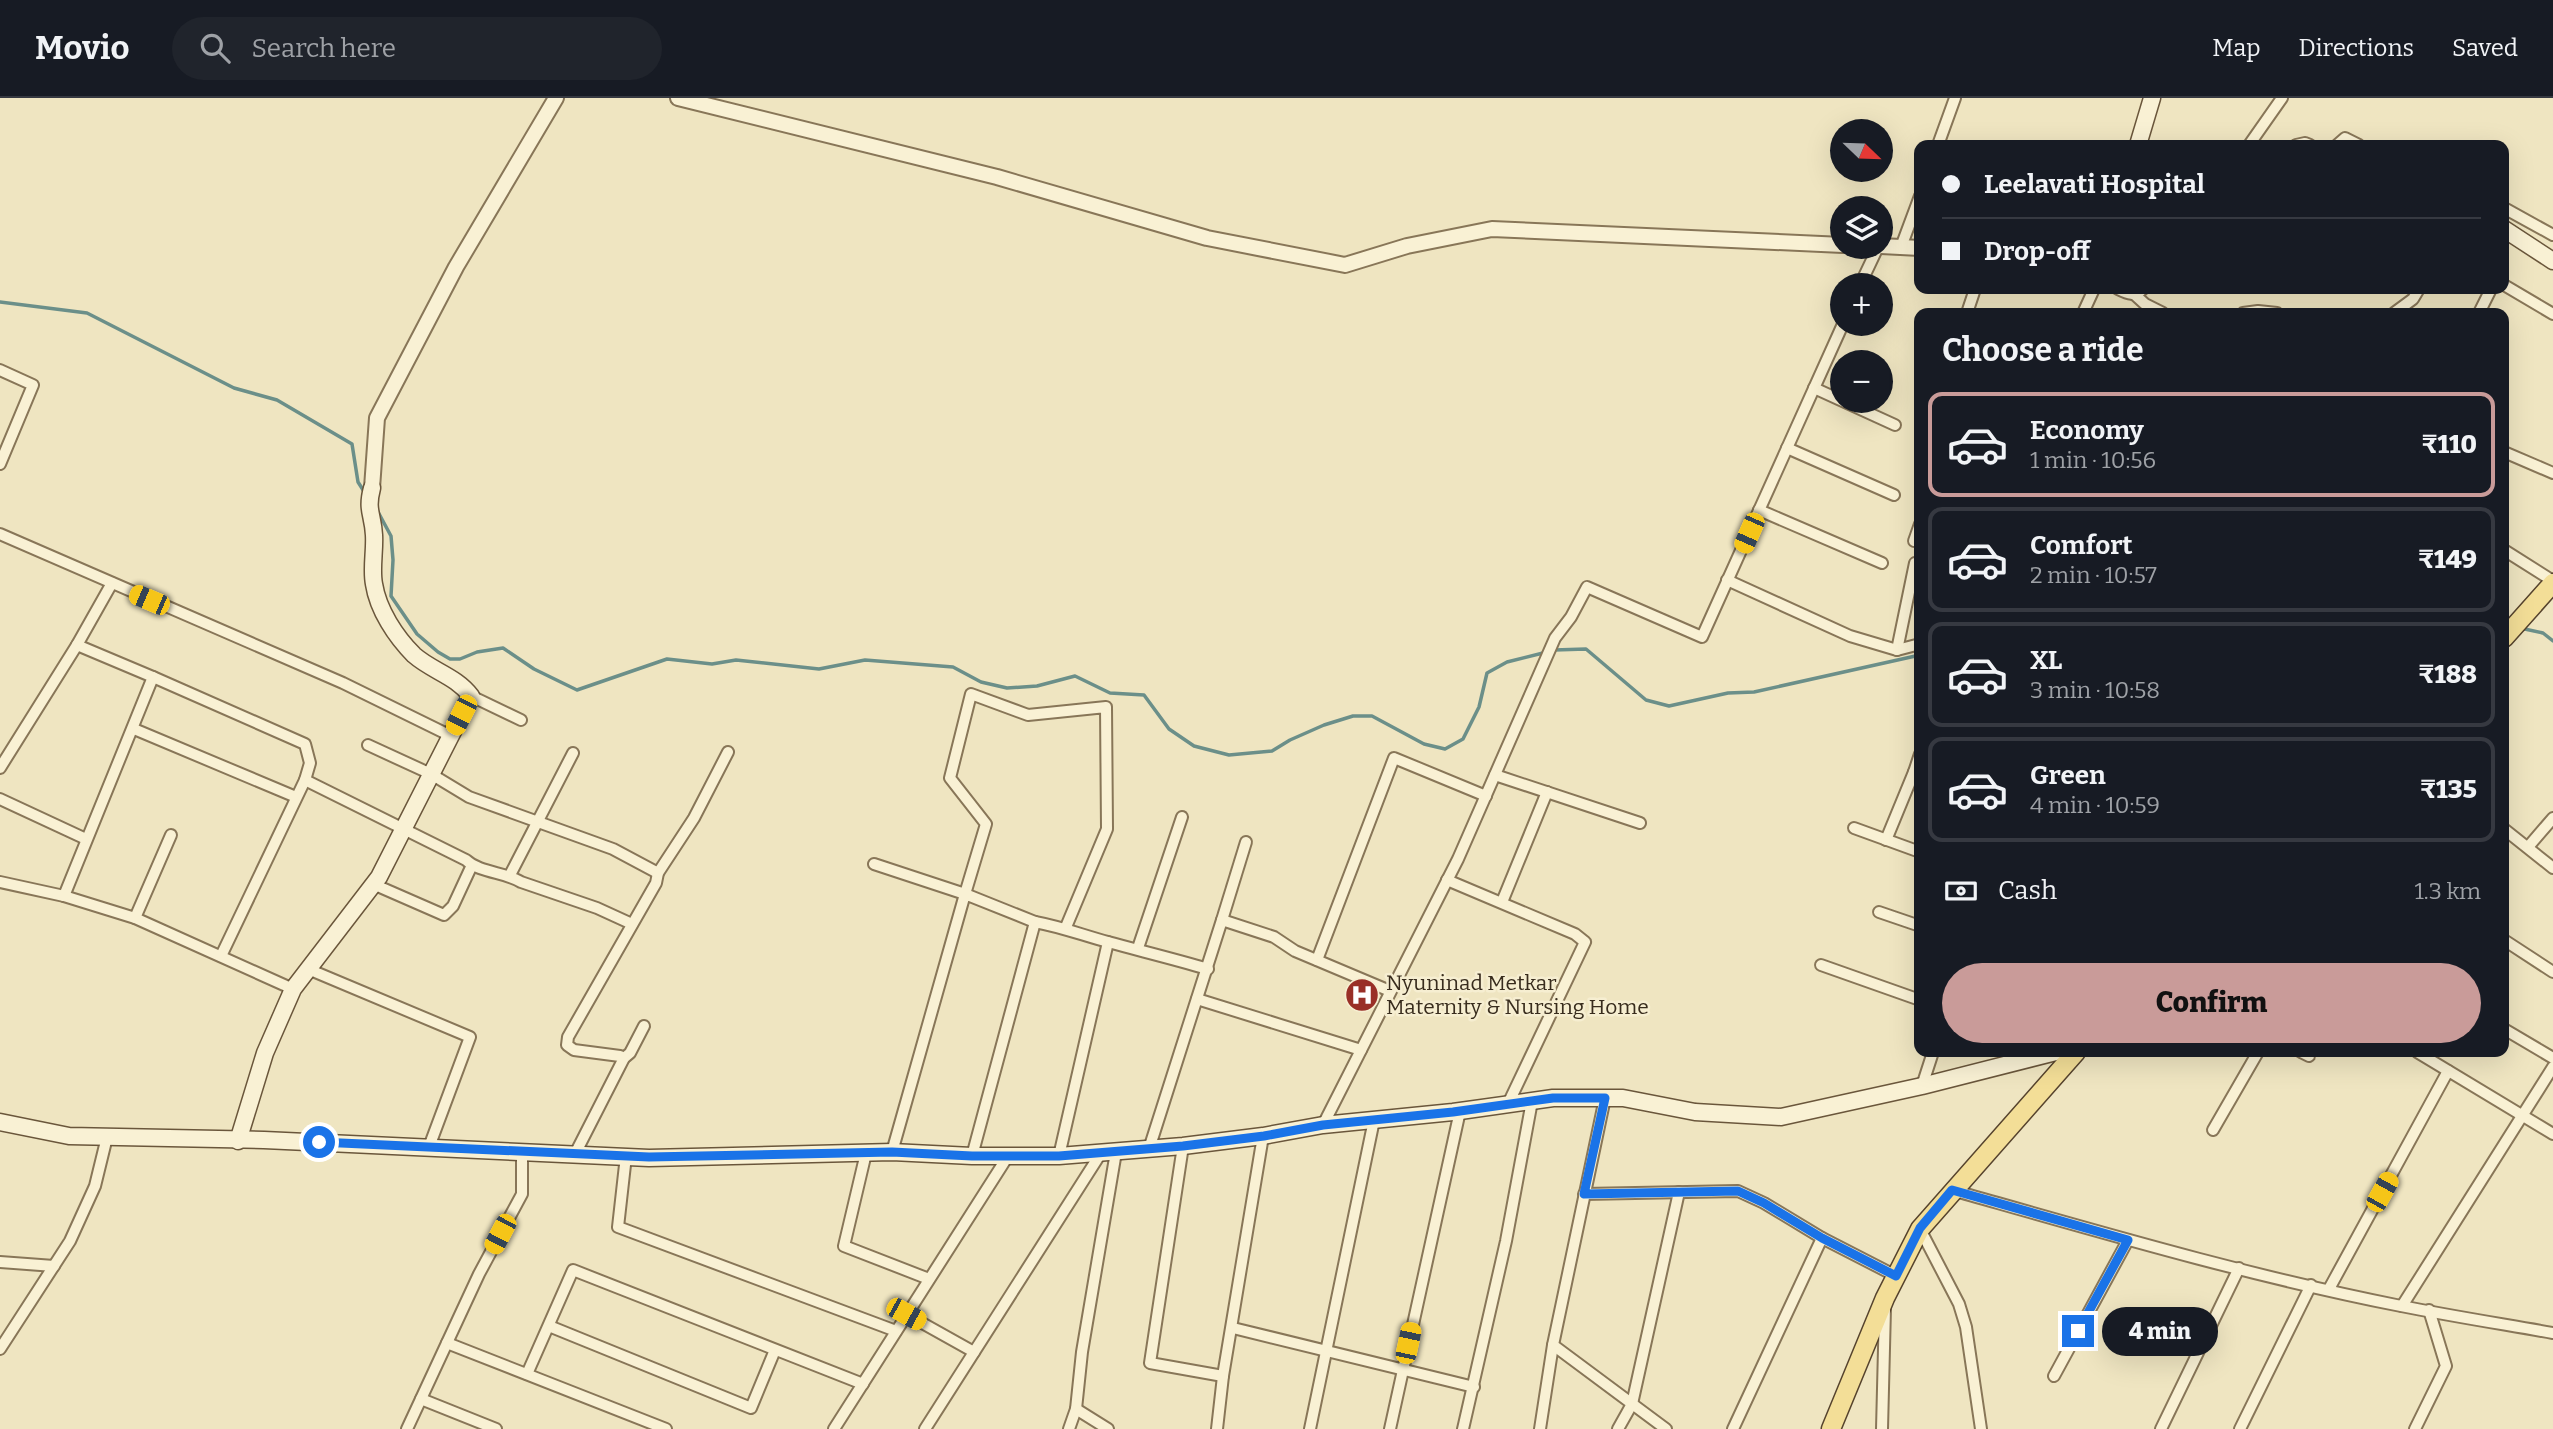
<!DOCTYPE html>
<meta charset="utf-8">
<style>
body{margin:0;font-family:Bitter,serif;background:#20242c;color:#f1f3f6;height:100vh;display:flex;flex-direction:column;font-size:26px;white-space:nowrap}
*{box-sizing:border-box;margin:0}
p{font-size:23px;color:#9ea1a6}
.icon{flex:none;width:38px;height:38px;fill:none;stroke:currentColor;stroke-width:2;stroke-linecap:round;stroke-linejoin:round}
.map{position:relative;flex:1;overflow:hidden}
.drawer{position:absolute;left:1914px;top:210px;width:595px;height:749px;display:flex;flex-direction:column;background:#171b24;border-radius:14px;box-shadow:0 7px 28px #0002}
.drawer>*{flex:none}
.banner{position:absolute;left:1914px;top:42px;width:595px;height:154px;border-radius:14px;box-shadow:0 7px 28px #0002;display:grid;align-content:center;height:154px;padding:0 28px;background:#171b24}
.needle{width:46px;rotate:113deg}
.buttons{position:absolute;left:1830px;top:21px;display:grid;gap:14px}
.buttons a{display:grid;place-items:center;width:63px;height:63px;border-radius:50%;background:#171b24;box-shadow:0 7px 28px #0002;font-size:35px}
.end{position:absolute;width:32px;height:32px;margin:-16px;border:9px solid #1a73e8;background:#fff;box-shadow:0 0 0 4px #fff}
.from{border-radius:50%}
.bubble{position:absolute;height:49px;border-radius:24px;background:#171b24;box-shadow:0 7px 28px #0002;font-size:23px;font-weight:800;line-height:49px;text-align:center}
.car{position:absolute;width:21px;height:42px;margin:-21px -10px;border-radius:9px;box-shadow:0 0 5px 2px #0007;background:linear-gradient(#f5c518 24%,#345 0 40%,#f5c518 0 76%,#345 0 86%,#f5c518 0)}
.banner b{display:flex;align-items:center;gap:24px;height:66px;font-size:26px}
.banner b+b{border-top:2px solid #363941}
.banner i{width:18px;height:18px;background:#f1f3f6}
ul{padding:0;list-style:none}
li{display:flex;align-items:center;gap:21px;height:105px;margin:0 14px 10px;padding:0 14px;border:4px solid #363941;border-radius:14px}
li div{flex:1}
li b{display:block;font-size:26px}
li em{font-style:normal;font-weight:800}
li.active{border-color:#c99b99}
li>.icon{width:63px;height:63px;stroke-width:1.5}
h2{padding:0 28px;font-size:32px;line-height:84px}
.pay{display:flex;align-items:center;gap:18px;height:77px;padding:0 28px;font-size:26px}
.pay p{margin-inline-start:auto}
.action{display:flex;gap:14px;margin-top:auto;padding:14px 28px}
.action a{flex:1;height:80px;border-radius:42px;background:#c99b99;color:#111;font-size:28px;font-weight:800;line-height:80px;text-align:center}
header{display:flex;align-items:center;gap:42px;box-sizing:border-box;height:98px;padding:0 35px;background:#171b24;border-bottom:2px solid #363941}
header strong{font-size:33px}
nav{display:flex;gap:38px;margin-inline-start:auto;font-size:24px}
.search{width:490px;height:63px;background:#20242c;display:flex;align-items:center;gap:18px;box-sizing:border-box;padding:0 24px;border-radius:38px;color:#9ea1a6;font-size:26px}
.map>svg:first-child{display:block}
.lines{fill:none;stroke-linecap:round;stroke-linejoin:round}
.stream{stroke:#6b8f89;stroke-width:3.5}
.minor-casing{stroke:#887658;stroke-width:14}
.tertiary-casing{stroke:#887658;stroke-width:18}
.secondary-casing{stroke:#6a563b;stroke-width:19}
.primary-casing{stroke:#56432d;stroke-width:21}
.minor{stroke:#f9f1d4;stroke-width:10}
.tertiary{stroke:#f9f1d4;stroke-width:14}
.secondary{stroke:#f9f1d4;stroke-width:16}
.primary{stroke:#f3de97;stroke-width:18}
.route{stroke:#1a73e8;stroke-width:9}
.labels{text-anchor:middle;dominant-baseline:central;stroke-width:5;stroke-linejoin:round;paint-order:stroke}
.poi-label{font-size:21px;fill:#382c1d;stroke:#f6eed1;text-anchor:start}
</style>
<header>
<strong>Movio</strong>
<div class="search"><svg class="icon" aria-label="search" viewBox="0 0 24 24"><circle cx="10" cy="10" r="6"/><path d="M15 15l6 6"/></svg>Search here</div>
<nav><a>Map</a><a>Directions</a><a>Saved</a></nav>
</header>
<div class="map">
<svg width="2553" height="1331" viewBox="0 0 2553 1331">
<rect width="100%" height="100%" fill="#efe5c1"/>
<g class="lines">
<g class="stream">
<polyline points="0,204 87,215 234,290 277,302 352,346 358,384 365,395"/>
<polyline points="377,412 391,438 393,462 391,498 417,536 438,554 450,561 460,561 477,554 503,550 534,571 577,592 667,561 712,566 736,562 819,571 865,562 953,569 981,584 1007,590 1037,588 1075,578 1110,595 1144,597 1169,631 1194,648 1229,657 1272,653 1290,642 1324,627 1353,618 1372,618 1424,646 1445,651 1463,641 1479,609 1487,575 1507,564 1547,554"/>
<polyline points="2520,530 2543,535 2553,543"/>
<polyline points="1554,552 1586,551 1646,602 1669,608 1728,595 1754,594 1920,557"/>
</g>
<g class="minor-casing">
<g id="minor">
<polyline points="1938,47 1955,0"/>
<polyline points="2249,47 2282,0"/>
<polyline points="2296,47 2305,45 2310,47"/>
<polyline points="2337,47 2345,40 2359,47"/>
<polyline points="2504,110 2553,137"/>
<polyline points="1901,149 1920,98"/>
<polyline points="1860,187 1878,149"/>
<polyline points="2504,187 2553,216"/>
<path d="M2118,191c10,5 17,8 25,0"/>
<polyline points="2134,196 2145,206 2163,215"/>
<polyline points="1967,215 1975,191"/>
<polyline points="2083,215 2094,191"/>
<polyline points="2243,215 2258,213 2277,215"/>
<polyline points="2394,215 2413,201 2419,191"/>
<polyline points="2479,215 2491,191"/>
<polyline points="0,272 33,287 0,366"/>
<polyline points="1814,290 1895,327"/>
<polyline points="1787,350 1894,397"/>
<polyline points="2504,354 2553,375"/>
<polyline points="1759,412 1882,465"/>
<polyline points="0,436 343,585 451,638"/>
<polyline points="1914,443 1920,426"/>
<polyline points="2504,452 2553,483"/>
<polyline points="1727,482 1850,538 1897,552 1920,546"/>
<polyline points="77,547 153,579"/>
<polyline points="1897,552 1915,465 1920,466"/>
<polyline points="471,598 521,622"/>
<polyline points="134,631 296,699"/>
<polyline points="368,647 431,676 469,699 613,751 658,775"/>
<polyline points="0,670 77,547 112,485"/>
<polyline points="1914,674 1920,656"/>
<polyline points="1495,677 1640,725"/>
<path d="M305,682l161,80c14,13 39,12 55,22l76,26 35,16"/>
<polyline points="0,701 86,741"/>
<polyline points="1854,730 1920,754"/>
<polyline points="2504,731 2553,770"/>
<polyline points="1886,742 1914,674 1920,676"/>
<polyline points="2528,749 2553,720"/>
<polyline points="874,766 965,796 986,726 950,680 971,596 1028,617 1106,609 1107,731 1066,829"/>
<polyline points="510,777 573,655"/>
<polyline points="1447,782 1575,836 1585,844 1508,1006"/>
<polyline points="0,784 64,798 135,820 293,891"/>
<polyline points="373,786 444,817 453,808 472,767"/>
<polyline points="64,798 153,579 305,646 310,665 305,682 221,858"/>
<polyline points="1502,804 1547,694"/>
<polyline points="1879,814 1920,828"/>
<polyline points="135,820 171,737"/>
<polyline points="1222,822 1246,744"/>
<polyline points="2504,842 2553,874"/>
<polyline points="1138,850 1182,719"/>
<polyline points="1317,862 1394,660 1486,698"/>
<polyline points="1821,867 1920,902"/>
<polyline points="308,871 470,939 429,1049"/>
<polyline points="1197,901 1361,952"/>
<polyline points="2504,931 2553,960"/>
<polyline points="2301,954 2309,958"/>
<polyline points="2417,954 2553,1036"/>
<polyline points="624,960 620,958 574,952 567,947 568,939 656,785 658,775 694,720 728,654"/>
<polyline points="1922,988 1933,954"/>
<polyline points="1605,1000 1553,1247 1666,1331"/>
<polyline points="1323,1027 1458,761 1555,540 1571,519 1587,489 1702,539 1843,226"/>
<polyline points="2213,1032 2258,954"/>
<polyline points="1183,1048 1150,1265 1223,1278"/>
<polyline points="1149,1051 1222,822 1274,839 1295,853 1390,893"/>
<polyline points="892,1054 965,796 1035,824"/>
<polyline points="866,1055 844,1148 929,1181"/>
<polyline points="575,1056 624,960 630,955 644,928"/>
<polyline points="626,1058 618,1129 896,1233"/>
<path d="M972,1058l63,-234c27,5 47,13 73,20 33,9 66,17 100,27"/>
<polyline points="1059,1058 1108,844"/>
<path d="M1952,1092c148,42 297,86 449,116 50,10 101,18 152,27"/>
<polyline points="1584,1096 1738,1093 1764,1105 1822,1140 1896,1178"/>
<polyline points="1920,1131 1959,1206 1966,1229 1981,1331"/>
<polyline points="0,1164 54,1168"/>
<polyline points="2329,1191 2448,973"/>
<polyline points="2402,1208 2553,969"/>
<polyline points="906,1216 974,1254"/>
<polyline points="549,1228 751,1310 775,1252"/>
<polyline points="1233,1230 1474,1289"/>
<polyline points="447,1245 666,1331"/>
<polyline points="0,1251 70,1143 95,1088 107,1039"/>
<polyline points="527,1276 573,1172 863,1286"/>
<polyline points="2054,1278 2128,1142"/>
<polyline points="421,1301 496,1331"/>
<polyline points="1076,1311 1108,1331"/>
<polyline points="407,1331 479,1176 522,1096 522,1054"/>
<polyline points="834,1331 1008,1058"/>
<polyline points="925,1331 1101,1055"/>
<polyline points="1069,1331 1076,1311 1082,1254 1116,1054"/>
<polyline points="1217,1331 1223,1278 1263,1038"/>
<polyline points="1310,1331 1374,1022"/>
<polyline points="1390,1331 1460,1013"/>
<polyline points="1463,1331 1506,1143 1532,1003"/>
<polyline points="1540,1331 1553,1247"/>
<polyline points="1618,1331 1632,1306 1679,1094"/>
<polyline points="1733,1331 1822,1140"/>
<polyline points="1882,1331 1885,1210"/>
<polyline points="2161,1331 2239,1170"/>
<polyline points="2240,1331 2311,1187"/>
<polyline points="2415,1331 2446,1268 2429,1212"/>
</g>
</g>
<g class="tertiary-casing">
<g id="tertiary">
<polyline points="678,0 997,79 1207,140 1345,167 1407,148 1492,131 1843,147"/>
<polyline points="1881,148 1920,150"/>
<polyline points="372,390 377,320 456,169 556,0"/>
</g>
</g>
<g class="secondary-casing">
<g id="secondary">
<polyline points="2138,47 2152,0"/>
<polyline points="2504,131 2553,163"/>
<polyline points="0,1024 69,1038 264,1042 649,1060 892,1054 972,1058 1059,1058 1183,1048 1263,1038 1323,1027 1453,1014 1553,1000 1623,1000 1695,1014 1781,1019 1922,988 2056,954"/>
<path d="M238,1043l27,-88 28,-64 86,-112 92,-181c-15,-20 -39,-25 -57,-41 -18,-18 -36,-45 -40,-71 -3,-15 1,-33 0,-49 -1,-21 -8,-24 -2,-47"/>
</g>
</g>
<g class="primary-casing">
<g id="primary">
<polyline points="2504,540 2553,485"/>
<polyline points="1831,1331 1885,1200 1920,1131 2076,954"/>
</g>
</g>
<use href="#minor" class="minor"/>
<use href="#tertiary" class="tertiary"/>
<use href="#secondary" class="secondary"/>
<use href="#primary" class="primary"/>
</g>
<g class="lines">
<polyline class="route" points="319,1044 649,1059 892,1054 972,1058 1059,1058 1183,1048 1264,1038 1323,1027 1453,1014 1553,1000 1605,1000 1584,1096 1738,1093 1764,1105 1822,1140 1896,1178 1920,1130 1952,1092 2128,1142 2078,1233"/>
</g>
<defs>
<g id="hospital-disc" transform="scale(1.75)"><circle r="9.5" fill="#992f27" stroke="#f6eed1"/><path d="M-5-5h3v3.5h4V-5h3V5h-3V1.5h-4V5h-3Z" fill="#fff"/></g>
</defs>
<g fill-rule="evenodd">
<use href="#hospital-disc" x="1362" y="897"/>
</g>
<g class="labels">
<g class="poi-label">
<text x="1386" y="885">Nyuninad Metkar<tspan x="1386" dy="24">Maternity &amp; Nursing Home</tspan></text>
</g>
</g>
</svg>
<div class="buttons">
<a><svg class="needle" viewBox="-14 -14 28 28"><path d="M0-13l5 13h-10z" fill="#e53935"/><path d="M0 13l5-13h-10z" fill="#9ea1a6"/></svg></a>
<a><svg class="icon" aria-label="layers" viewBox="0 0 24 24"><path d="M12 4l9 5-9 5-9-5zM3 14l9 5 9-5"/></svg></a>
<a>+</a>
<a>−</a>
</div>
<i class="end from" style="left:319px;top:1044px"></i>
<i class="end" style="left:2078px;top:1233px"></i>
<div class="bubble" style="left:2102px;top:1209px;width:116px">4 min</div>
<i class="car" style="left:1749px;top:435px;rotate:204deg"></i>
<i class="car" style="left:149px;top:502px;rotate:293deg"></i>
<i class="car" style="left:461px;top:617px;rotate:207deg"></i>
<i class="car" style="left:2382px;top:1094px;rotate:29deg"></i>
<i class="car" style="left:500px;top:1136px;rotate:208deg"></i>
<i class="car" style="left:906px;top:1216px;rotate:119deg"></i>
<i class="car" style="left:1408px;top:1245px;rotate:12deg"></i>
<div class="banner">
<b><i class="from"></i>Leelavati Hospital</b>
<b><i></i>Drop-off</b>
</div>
<section class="drawer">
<h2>Choose a ride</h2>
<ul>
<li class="active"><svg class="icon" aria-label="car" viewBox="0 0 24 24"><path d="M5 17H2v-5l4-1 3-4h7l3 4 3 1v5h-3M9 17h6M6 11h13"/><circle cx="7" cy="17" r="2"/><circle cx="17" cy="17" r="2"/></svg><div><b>Economy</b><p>1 min · 10:56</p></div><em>₹110</em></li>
<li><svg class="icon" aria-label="car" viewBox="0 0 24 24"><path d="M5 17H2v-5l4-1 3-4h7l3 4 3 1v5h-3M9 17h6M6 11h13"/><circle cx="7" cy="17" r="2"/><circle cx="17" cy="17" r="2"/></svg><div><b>Comfort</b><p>2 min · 10:57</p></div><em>₹149</em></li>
<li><svg class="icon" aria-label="car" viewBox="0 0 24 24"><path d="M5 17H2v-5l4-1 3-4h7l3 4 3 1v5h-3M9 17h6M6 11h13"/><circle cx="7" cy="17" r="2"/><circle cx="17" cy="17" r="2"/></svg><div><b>XL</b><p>3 min · 10:58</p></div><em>₹188</em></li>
<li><svg class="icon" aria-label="car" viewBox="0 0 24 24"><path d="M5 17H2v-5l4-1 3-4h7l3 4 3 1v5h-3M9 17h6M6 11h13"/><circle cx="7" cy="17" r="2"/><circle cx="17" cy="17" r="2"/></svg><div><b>Green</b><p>4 min · 10:59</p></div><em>₹135</em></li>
</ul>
<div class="pay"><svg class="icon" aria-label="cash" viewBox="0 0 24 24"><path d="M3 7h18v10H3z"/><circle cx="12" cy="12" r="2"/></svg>Cash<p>1.3 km</p></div>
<div class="action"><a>Confirm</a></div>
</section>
</div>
